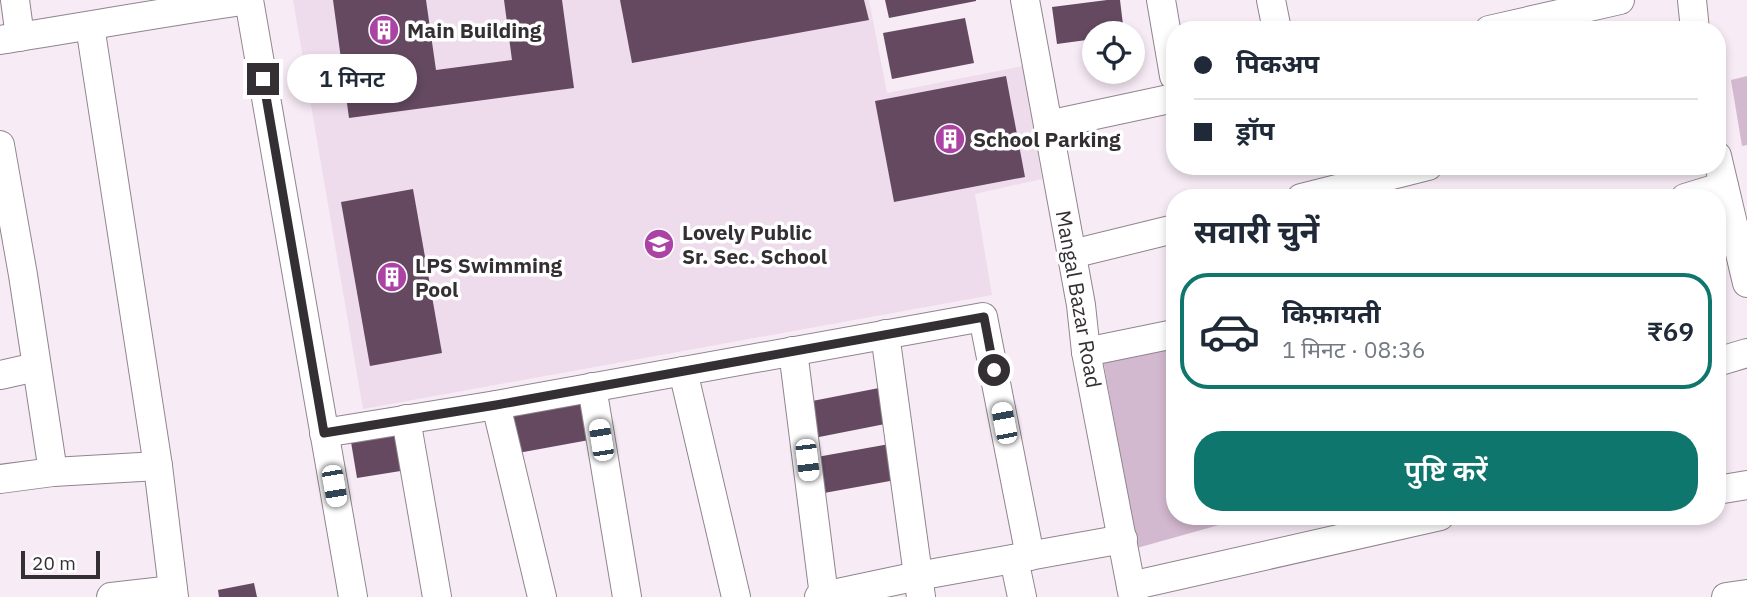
<!DOCTYPE html>
<html lang="hi">
<meta charset="utf-8">
<style>
body{margin:0;font-family:"IBM Plex Sans","Noto Sans Devanagari",sans-serif;background:#f2f2f3;color:#1f2937;height:100vh;display:flex;flex-direction:column;font-size:26px;white-space:nowrap}
*{box-sizing:border-box;margin:0}
p{font-size:23px;color:#747a83}
.icon{flex:none;width:38px;height:38px;fill:none;stroke:currentColor;stroke-width:2;stroke-linecap:round;stroke-linejoin:round}
.map{position:relative;flex:1;overflow:hidden}
.sheet{position:absolute;left:1166px;top:189px;width:560px;height:336px;display:flex;flex-direction:column;background:#fff;border-radius:28px;box-shadow:0 4px 10px #0003}
.sheet>*{flex:none}
.hud{position:absolute;left:1166px;top:21px;width:560px;height:154px;border-radius:28px;box-shadow:0 4px 10px #0003;display:grid;align-content:center;height:154px;padding:0 28px;background:#fff}
.tools{position:absolute;left:1082px;top:21px;display:grid;gap:14px}
.tools a{display:grid;place-items:center;width:63px;height:63px;border-radius:50%;background:#fff;box-shadow:0 4px 10px #0003;font-size:35px}
.scale{position:absolute;left:21px;bottom:18px;width:79px;box-sizing:border-box;padding-left:7px;border:4px solid #332f33;border-top:0;font-size:19px;line-height:24px;white-space:nowrap;color:#332f33;-webkit-text-stroke:5px #fff;paint-order:stroke}
.end{position:absolute;width:32px;height:32px;margin:-16px;border:9px solid #332f33;background:#fff;box-shadow:0 0 0 4px #fff}
.from{border-radius:50%}
.bubble{position:absolute;height:49px;border-radius:24px;background:#fff;box-shadow:0 4px 10px #0003;font-size:23px;font-weight:600;line-height:49px;text-align:center}
.car{position:absolute;width:21px;height:42px;margin:-21px -10px;border-radius:9px;box-shadow:0 0 5px 2px #0007;background:linear-gradient(#fff 24%,#345 0 40%,#fff 0 76%,#345 0 86%,#fff 0)}
.hud b{display:flex;align-items:center;gap:24px;height:66px;font-size:26px}
.hud b+b{border-top:2px solid #e0e1e3}
.hud i{width:18px;height:18px;background:#1f2937}
ul{padding:0;list-style:none}
li{display:flex;align-items:center;gap:21px;height:116px;margin:0 14px 10px;padding:0 14px;border:4px solid #e0e1e3;border-radius:28px}
li div{flex:1}
li b{display:block;font-size:26px}
li em{font-style:normal;font-weight:600}
li.selected{border-color:#0f766e}
li>.icon{width:63px;height:63px;stroke-width:1.5}
h2{padding:0 28px;font-size:32px;line-height:84px}
.button{display:flex;gap:14px;margin-top:auto;padding:14px 28px}
.button a{flex:1;height:80px;border-radius:28px;background:#0f766e;color:#fff;font-size:28px;font-weight:600;line-height:80px;text-align:center}
.map>svg:first-child{display:block}
.built{fill:#eedcec}
.green{fill:#d3b9d0}
.building{fill:#644961}
.lines{fill:none;stroke-linecap:round;stroke-linejoin:round}
.street-casing{stroke:#90858e;stroke-width:30}
.street{stroke:#fff;stroke-width:28}
.route{stroke:#332f33;stroke-width:9}
.labels{text-anchor:middle;dominant-baseline:central;stroke-width:7;stroke-linejoin:round;paint-order:stroke}
.poi-label{font-size:21px;font-weight:bold;fill:#332f33;stroke:#fff;text-anchor:start}
.street-label{font-size:21px;fill:#332f33;stroke:#fff}
</style>
<div class="map">
<svg width="1747" height="597" viewBox="0 0 1747 597">
<rect width="100%" height="100%" fill="#f7ebf5"/>
<polygon class="built" points="293,0 869,0 887,93 1023,66 1042,179 975,194 992,295 363,409"/>
<g class="green">
<polygon points="1747,76 1747,145 1742,146 1731,80"/>
<polygon points="1174,326 1174,516 1251,516 1137,548 1100,343"/>
</g>
<g class="building">
<polygon points="333,0 426,0 436,70 512,60 504,0 562,0 574,88 349,118"/>
<polygon points="620,0 864,0 869,20 632,63"/>
<polygon points="885,0 976,0 976,1 889,18"/>
<polygon points="1107,0 1120,0 1124,33 1094,33 1094,39 1057,44 1052,7"/>
<polygon points="965,18 974,63 892,79 883,33"/>
<polygon points="1006,76 1025,177 894,202 875,101"/>
<polygon points="413,189 442,353 370,366 341,202"/>
<polygon points="879,388 885,424 809,439 802,403"/>
<polygon points="593,396 600,438 518,453 510,411"/>
<polygon points="407,433 413,469 357,478 351,442"/>
<polygon points="895,443 901,479 824,493 817,457"/>
<polygon points="254,583 257,597 219,597 218,590"/>
</g>
<g class="lines">
<g class="street-casing">
<g id="street">
<polyline points="15,0 20,37"/>
<polyline points="249,0 353,597"/>
<polyline points="1025,0 1081,305 1086,352 1133,597"/>
<polyline points="1161,0 1174,76"/>
<polyline points="1271,0 1277,30"/>
<polyline points="1692,0 1695,30"/>
<polyline points="90,26 158,466 174,597"/>
<polyline points="1489,30 1620,0"/>
<path d="M0,40c83,-13 165,-28 249,-40"/>
<polyline points="1048,125 1174,98"/>
<polyline points="0,145 23,275 53,472"/>
<polyline points="1717,156 1747,283"/>
<polyline points="1301,198 1428,166"/>
<polyline points="1685,198 1724,186"/>
<polyline points="1072,254 1174,229"/>
<polyline points="885,334 921,597"/>
<polyline points="793,351 824,596"/>
<polyline points="1086,352 1174,334"/>
<polyline points="1717,362 1747,353"/>
<polyline points="683,371 736,597"/>
<polyline points="0,375 36,367"/>
<polyline points="592,387 627,597"/>
<polyline points="496,405 542,597"/>
<polyline points="406,419 437,597"/>
<polyline points="324,433 496,405 983,317 1030,556"/>
<polyline points="0,479 53,472 158,466"/>
<polyline points="1717,490 1747,485"/>
<polyline points="1014,559 1022,597"/>
<polyline points="1131,586 1440,516"/>
<polyline points="111,597 173,590"/>
<polyline points="819,597 918,576 1123,539"/>
<polyline points="1726,597 1747,594"/>
</g>
</g>
<use href="#street" class="street"/>
</g>
<g class="lines">
<polyline class="route" points="263,79 324,433 496,405 984,317 994,370"/>
</g>
<defs>
<g id="building-disc" transform="scale(1.575)"><circle r="9.5" fill="#ab43a5" stroke="#fff"/><path d="M-4-6H4V6H1V3H-1V6H-4ZM-2.5-4.3h1.7v1.8h-1.7ZM.8-4.3h1.7v1.8H.8ZM-2.5-1h1.7V.8h-1.7ZM.8-1h1.7V.8H.8Z" fill="#fff"/></g>
<g id="school-disc" transform="scale(1.575)"><circle r="9.5" fill="#ab43a5" stroke="#fff"/><path d="M0-5L7-2L0 1L-7-2ZM-4 1L0 2.5L4 1V4Q0 6-4 4Z" fill="#fff"/></g>
</defs>
<g fill-rule="evenodd">
<use href="#building-disc" x="384" y="30"/>
<use href="#building-disc" x="950" y="139"/>
<use href="#school-disc" x="659" y="244"/>
<use href="#building-disc" x="392" y="277"/>
</g>
<g class="labels">
<g class="poi-label">
<text x="407" y="30">Main Building</text>
<text x="973" y="139">School Parking</text>
<text x="682" y="232">Lovely Public<tspan x="682" dy="24">Sr. Sec. School</tspan></text>
<text x="415" y="265">LPS Swimming<tspan x="415" dy="24">Pool</tspan></text>
</g>
<g class="street-label">
<text transform="translate(1079 299) rotate(80)">Mangal Bazar Road</text>
</g>
</g>
</svg>
<div class="tools">
<a><svg class="icon" aria-label="locate" viewBox="0 0 24 24"><circle cx="12" cy="12" r="6"/><path d="M12 2v4M12 18v4M2 12h4M18 12h4"/></svg></a>
</div>
<div class="scale">20 m</div>
<i class="end from" style="left:994px;top:370px"></i>
<i class="end" style="left:263px;top:79px"></i>
<div class="bubble" style="left:287px;top:54px;width:130px">1 मिनट</div>
<i class="car" style="left:1004px;top:423px;rotate:349deg"></i>
<i class="car" style="left:601px;top:440px;rotate:351deg"></i>
<i class="car" style="left:807px;top:460px;rotate:173deg"></i>
<i class="car" style="left:334px;top:486px;rotate:170deg"></i>
<div class="hud">
<b><i class="from"></i>पिकअप</b>
<b><i></i>ड्रॉप</b>
</div>
<section class="sheet">
<h2>सवारी चुनें</h2>
<ul>
<li class="selected"><svg class="icon" aria-label="car" viewBox="0 0 24 24"><path d="M5 17H2v-5l4-1 3-4h7l3 4 3 1v5h-3M9 17h6M6 11h13"/><circle cx="7" cy="17" r="2"/><circle cx="17" cy="17" r="2"/></svg><div><b>किफ़ायती</b><p>1 मिनट · 08:36</p></div><em>₹69</em></li>
</ul>
<div class="button"><a>पुष्टि करें</a></div>
</section>
</div>
